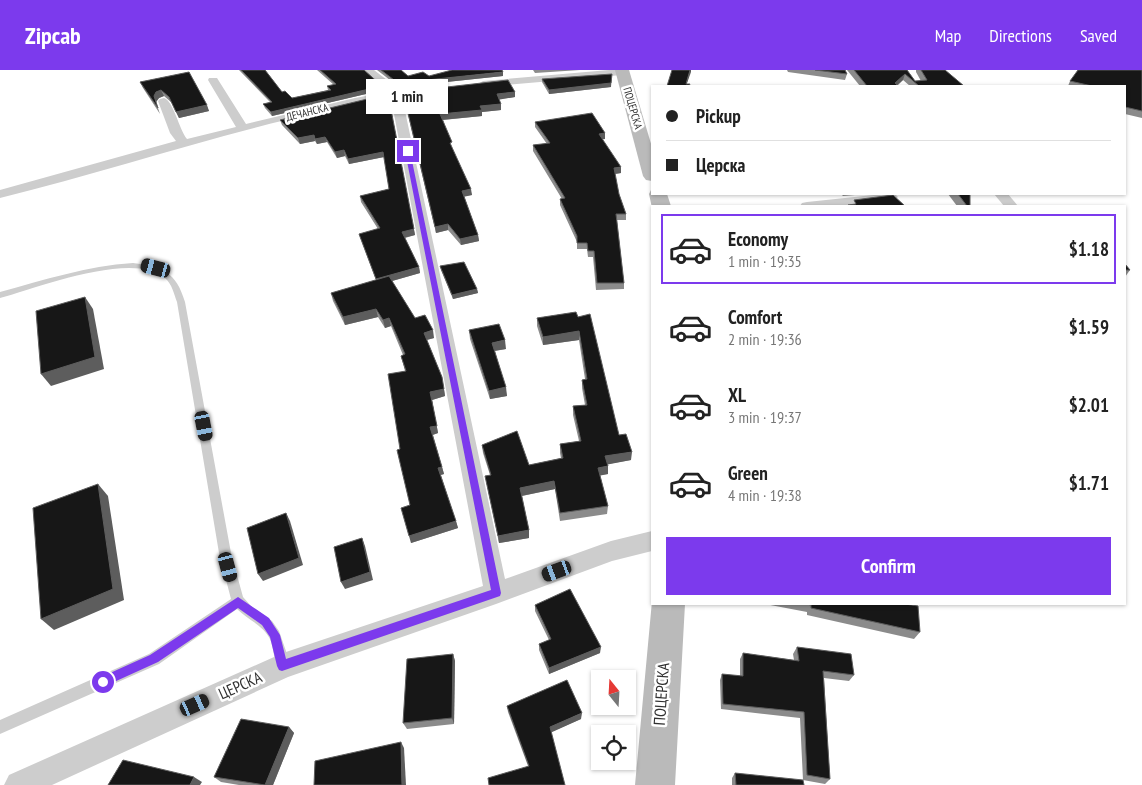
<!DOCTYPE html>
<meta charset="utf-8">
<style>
body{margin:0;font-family:"PT Sans Narrow",sans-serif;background:#f2f2f2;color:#222;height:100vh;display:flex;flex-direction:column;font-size:19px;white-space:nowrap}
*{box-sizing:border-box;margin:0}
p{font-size:16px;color:#767676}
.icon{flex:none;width:28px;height:28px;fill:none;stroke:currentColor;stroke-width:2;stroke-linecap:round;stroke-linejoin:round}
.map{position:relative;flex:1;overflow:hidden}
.panel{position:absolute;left:651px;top:135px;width:475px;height:400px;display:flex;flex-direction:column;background:#fff;border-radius:0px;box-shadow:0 1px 4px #0004}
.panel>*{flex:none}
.banner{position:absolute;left:651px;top:15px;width:475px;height:110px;border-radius:0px;box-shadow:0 1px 4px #0004;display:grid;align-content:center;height:110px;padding:0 15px;background:#fff}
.needle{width:32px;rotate:342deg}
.controls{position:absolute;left:591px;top:600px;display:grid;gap:10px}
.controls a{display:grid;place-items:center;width:45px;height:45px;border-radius:0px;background:#fff;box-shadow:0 1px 4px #0004;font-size:25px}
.end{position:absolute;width:22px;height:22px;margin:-11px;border:6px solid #7c3aed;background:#fff;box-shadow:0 0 0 2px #fff}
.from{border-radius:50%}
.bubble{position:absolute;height:35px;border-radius:0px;background:#fff;box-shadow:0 1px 4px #0004;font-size:16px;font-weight:600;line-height:35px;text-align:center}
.car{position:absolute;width:15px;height:30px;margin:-15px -8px;border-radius:6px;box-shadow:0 0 4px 1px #0007;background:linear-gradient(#222 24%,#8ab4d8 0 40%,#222 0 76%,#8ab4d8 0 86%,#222 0)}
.banner b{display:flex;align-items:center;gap:18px;height:48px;font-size:19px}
.banner b+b{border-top:1px solid #e0e0e0}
.banner i{width:12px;height:12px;background:#222}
ul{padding:9px 0 0;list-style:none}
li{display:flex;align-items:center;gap:15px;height:70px;margin:0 10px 8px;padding:0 5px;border:2px solid transparent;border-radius:0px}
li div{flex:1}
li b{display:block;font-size:19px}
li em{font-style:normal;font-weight:600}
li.on{border-color:#7c3aed}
li>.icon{width:45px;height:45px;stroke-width:1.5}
.primary-button{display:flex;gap:10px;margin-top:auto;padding:10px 15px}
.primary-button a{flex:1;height:58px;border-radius:0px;background:#7c3aed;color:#fff;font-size:20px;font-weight:600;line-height:58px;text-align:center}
header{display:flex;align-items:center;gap:30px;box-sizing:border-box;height:70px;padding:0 25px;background:#7c3aed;color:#fff}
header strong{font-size:24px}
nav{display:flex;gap:28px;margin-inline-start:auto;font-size:18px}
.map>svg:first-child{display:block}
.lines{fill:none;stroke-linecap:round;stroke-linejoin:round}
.lane{fill:#cdcdcd;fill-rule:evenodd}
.street{fill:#cdcdcd;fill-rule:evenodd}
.secondary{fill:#bababa;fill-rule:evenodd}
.wall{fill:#8b8b8b}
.shaded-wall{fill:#5d5d5d}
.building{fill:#171717;stroke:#5d5d5d}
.route{fill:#7c3aed}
.labels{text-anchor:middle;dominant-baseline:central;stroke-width:5;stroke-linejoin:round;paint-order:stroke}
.far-street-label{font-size:11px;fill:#303030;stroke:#fff}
.near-street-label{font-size:16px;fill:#303030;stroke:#fff}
</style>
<header>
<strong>Zipcab</strong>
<nav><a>Map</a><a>Directions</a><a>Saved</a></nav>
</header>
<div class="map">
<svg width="1142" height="715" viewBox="0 0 1142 715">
<rect width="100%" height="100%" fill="#fff"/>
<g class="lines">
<path class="lane" d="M133,193c30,4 43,9 52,39l46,251 12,44 8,9 21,15 7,10 8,23 3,12 -2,5 -5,1 -5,-1c-4,-10 -4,-22 -8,-32 -7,-14 -22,-19 -33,-30l-78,55 -159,70v-14l149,-66 82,-55 -12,-46 -42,-251c-3,-8 -5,-18 -12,-24 -32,-28 -128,10 -165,20v-6c44,-12 87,-26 133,-29z"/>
<g class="street">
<path d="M363,0h11l26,20 29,-4 5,3 -5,3 -27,5 103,482 106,-38 41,-10v20l-40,10 -116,43 -208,73 -236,108h-48l5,-10 274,-122 200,-67 -92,-488c-133,22 -261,68 -391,100v-8l176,-49 -6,-8 -12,-32 2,-2 4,-1c9,2 15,31 23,41l49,-12 -28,-47 1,-2h8l29,46 109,-26 33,-6z"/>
<polygon points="609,0 626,0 627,2 622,5 483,17 478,14 483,11"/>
<path d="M883,124h12l3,3c-8,10 -83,10 -98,9l2,-3 5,-1z"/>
<polygon points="994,124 1008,124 1018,136 1004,136"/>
</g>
<g class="secondary">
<polygon points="615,0 629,0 652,77 652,111 646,110 643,106"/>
<polygon points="651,120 652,124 667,124 671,136 652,138 649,124"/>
<polygon points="652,531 652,534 685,534 675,715 635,715"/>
</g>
</g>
<g class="wall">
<polygon points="239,0 265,0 282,22 292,28 328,20 327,16 334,15 317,0 364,0 382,16 383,20 272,46 265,38 263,34 270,32"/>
<polygon points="377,0 401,0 408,6 503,6 399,17"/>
<polygon points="533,0 580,0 535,3"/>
<polygon points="787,0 845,0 847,4 845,10 788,2"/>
<polygon points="847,0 907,0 915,11 921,11 916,2 916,0 945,0 964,16 910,16 903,10 897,16 898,16 860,16"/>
<polygon points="1142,0 1142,48 1125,44 1125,16 1068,16 1070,11"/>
<polygon points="189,2 209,41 179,48 172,33 164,26 159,28 156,32 160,44 143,18 140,12"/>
<polygon points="542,9 611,17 549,24 542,12"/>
<polygon points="515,22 515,27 499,29 501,40 482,42 482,46 443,50 452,78 472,125 464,126 478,165 479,171 461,175 448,160 436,163 404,28"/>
<polygon points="388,24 415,165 405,168 419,197 420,203 392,211 415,248 434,268 427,270 442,307 445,326 432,330 438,363 433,365 444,404 441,405 458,458 411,473 410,435 400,379 405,301 401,286 403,285 391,256 385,258 378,247 345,255 333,231 331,223 376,210 359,164 378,159 361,132 360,126 389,119 384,87 349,94 345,86 337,88 327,72 317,74 315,71 300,74 282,55 280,50"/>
<polygon points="535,52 605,63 605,69 602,69 621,103 615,104 619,124 626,144 626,150 617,150 624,213 624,219 596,220 593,187 588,187 587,179 577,179 577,172 560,135 560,129 562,129 533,81 533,75 547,74 535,57"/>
<polygon points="700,124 743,124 742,125 700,125"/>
<polygon points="841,124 867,124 843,126"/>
<polygon points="948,124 970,124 970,136 957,136"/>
<polygon points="1125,194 1130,200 1125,207"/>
<polygon points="440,196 477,219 478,223 453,229 441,200"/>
<polygon points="576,242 619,365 631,390 608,394 608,404 600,405 608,436 607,444 560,451 555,419 522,426 529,460 529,468 499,473 485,406 490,405 483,383 482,375 529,395 561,388 560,383 560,374 579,371 573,345 573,336 585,335 582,318 582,310 585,309 579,270 543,275 537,256 537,248"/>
<polygon points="469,260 506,279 495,281 507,326 490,329 470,269"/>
<polygon points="765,534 905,534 920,562 914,569 807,545 807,542"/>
<polygon points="535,535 600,583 549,604 539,580 539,574 549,570 535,541"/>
<polygon points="797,577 854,605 849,611 824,608 830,709 825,714 803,710 800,648 721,639 720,610 722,604 740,606 740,589 743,583 794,590 793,584"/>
<polygon points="453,584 455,591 454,654 407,659 403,653"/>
<polygon points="507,636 581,649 551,662 565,715 528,696 508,642"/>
<polygon points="289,657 294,663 273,715 239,715 221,712 214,707"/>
<polygon points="735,703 804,715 732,715 732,708"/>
</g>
<g class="shaded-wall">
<polygon points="690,0 691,0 691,2 686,16 686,14"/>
<polygon points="503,2 503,6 399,17 398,13"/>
<polygon points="612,4 611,17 549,24 549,20"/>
<polygon points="905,4 903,10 896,16 895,13"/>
<polygon points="382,16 383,20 272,46 271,42"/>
<polygon points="161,20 164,26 159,28 156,32 160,44 154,26 156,22"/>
<polygon points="515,22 515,27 497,30 497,24"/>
<polygon points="388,24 415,165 403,168 402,162"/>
<polygon points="501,34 501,40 482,42 482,46 441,50 440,44 480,36"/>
<polygon points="207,35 209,41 179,48 176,42"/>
<polygon points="605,63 605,69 598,70 599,64"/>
<polygon points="314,65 315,71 300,74 298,68"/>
<polygon points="325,67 327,72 317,74 315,69"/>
<polygon points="344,80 345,86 337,88 335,82"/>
<polygon points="383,82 384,87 349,94 348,89"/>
<polygon points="621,97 621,103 614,104 614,98"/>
<polygon points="471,119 472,125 463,127 462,121"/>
<polygon points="448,154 448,160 436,163 435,157"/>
<polygon points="478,165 479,171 461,175 460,169"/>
<polygon points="419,197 420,203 378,215 376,209"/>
<polygon points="477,219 478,223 453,229 452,225"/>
<polygon points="85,227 93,239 104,299 51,316 41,304"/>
<polygon points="376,239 378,247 345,255 343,247"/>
<polygon points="389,248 391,256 385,258 383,250"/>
<polygon points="433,260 434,268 426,270 424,263"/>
<polygon points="579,261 579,270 543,275 543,267"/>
<polygon points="505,270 506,279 493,281 492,273"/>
<polygon points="506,317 507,326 490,329 489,321"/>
<polygon points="444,319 445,326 432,330 438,363 432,365 430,357 430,322"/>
<polygon points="632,382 631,390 605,395 605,386"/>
<polygon points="608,396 608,404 598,406 598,398"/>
<polygon points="442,397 444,404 440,405 438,398"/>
<polygon points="554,411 555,419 521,426 520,418"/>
<polygon points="98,414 108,426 124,530 54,560 41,549"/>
<polygon points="286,443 290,451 303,495 263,511 258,504"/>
<polygon points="456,451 458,458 411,473 409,466"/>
<polygon points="529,460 529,468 499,473 498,466"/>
<polygon points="362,468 365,476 373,510 345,519 341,512"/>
<polygon points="601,577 600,583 549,604 549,598"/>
<polygon points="453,584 455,591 454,654 452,648"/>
<polygon points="582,643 581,649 550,663 550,657"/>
<polygon points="289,657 294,663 273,715 265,715"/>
<polygon points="401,672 404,678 406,715 402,715"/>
<polygon points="194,707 202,712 200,715 190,715"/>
</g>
<g class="building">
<polygon points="241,0 265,0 282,22 285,21 292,28 331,20 327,16 336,14 320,0 364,0 382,16 271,42 263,34 272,32"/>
<polygon points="381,0 401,0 408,6 423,2 429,6 452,0 502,0 503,2 398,13"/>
<polygon points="672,0 690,0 686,14 690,14 689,16 667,16"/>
<polygon points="815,0 845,0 847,4"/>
<polygon points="854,0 907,0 915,11 927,10 921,0 945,0 964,16 919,16 905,4 895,13 898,16 867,16"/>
<polygon points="1078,0 1142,0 1142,41 1125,37 1125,16 1092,16 1070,11"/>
<polygon points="189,2 207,35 176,42 169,27 161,20 156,22 154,26 158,38 140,12"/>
<polygon points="612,4 611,13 549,20 542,9"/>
<polygon points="508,10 515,22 497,24 501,34 480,36 482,40 440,44 452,72 450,73 471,119 462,121 478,165 460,169 448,154 435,157 403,22"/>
<polygon points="388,24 414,159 402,162 419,197 376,209 359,164 380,158 360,126 389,119 383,82 348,89 344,80 335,82 325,67 315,69 314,65 298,68 280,50"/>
<polygon points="592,43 605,63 599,64 621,97 614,98 619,124 626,144 616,144 624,213 597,213 594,181 588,181 587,173 577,173 577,166 560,129 565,128 533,75 550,73 535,52"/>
<polygon points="958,124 970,124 970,136 967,136"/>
<polygon points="893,125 905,136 850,136 848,135 856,134 854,130"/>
<polygon points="464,192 477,219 452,225 440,196"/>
<polygon points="1125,194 1130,200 1125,200"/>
<polygon points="389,206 415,248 425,245 433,260 424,263 442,307 444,319 430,322 437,356 430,357 442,397 438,398 456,451 409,466 401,438 410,435 397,380 400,379 388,304 406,301 401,286 405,284 389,248 383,250 376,239 343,247 331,223"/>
<polygon points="85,227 95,287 41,304 36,241"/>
<polygon points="576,242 578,247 590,244 619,365 626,364 632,382 605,386 608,396 598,398 608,436 560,443 554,411 520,418 529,460 498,466 485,406 491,405 482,375 517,361 529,395 563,388 560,374 581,371 573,336 587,335 582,310 587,309 579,261 543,267 537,248"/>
<polygon points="499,254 505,270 492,273 506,317 489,321 469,260"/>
<polygon points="98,414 113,519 41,549 33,438"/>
<polygon points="286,443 299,488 258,504 247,458"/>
<polygon points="362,468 370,502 341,512 334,477"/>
<polygon points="570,519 601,577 549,598 539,574 551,569 535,535"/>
<polygon points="806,534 905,534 918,536 920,562 811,538 811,535"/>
<polygon points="797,577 851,584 854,605 823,601 830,709 807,705 804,642 723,634 722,604 743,606 743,583 799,591"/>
<polygon points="453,584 452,648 403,653 407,589"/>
<polygon points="567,610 582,643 550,657 565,715 489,715 488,708 529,696 507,636"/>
<polygon points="241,649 289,657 265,715 214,707"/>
<polygon points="401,672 402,715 314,715 315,691"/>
<polygon points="123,690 194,707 190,715 108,715"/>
<polygon points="735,703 803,710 804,715 736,715"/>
</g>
<polygon class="route" points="408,79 410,81 501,523 500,526 282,601 279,600 277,596 270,567 262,555 238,538 158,592 103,617 99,615 97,612 99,608 150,585 238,527 269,548 280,565 286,589 491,520 405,81"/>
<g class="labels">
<g class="far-street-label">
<text transform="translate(633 38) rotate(74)">ПОЦЕРСКА</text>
<text transform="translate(307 42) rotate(-14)">ДЕЧАНСКА</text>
</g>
<g class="near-street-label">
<text transform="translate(240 615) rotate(-24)">ЦЕРСКА</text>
<text transform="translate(661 624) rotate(-86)">ПОЦЕРСКА</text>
</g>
</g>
</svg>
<div class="controls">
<a><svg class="needle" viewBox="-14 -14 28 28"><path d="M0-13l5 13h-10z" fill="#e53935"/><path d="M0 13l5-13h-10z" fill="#767676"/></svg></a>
<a><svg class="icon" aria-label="locate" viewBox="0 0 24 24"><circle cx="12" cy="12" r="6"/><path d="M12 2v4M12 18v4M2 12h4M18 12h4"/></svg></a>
</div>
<i class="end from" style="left:103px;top:612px"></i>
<i class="end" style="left:408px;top:81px"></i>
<div class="bubble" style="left:366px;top:9px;width:82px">1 min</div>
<i class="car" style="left:156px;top:198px;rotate:285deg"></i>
<i class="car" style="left:204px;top:356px;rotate:169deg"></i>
<i class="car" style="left:228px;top:497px;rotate:165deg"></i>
<i class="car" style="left:557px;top:501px;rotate:250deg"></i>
<i class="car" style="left:195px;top:635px;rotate:66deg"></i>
<div class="banner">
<b><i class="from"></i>Pickup</b>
<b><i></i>Церска</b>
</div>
<section class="panel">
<ul>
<li class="on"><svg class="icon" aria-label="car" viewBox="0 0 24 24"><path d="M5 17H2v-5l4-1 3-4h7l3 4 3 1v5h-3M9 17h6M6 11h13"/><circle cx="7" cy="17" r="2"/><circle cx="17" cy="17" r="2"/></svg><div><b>Economy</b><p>1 min · 19:35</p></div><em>$1.18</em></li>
<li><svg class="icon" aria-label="car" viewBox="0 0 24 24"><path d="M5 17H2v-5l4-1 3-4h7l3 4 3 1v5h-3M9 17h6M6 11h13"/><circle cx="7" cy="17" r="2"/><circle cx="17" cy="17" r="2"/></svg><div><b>Comfort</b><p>2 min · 19:36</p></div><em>$1.59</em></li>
<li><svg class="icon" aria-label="car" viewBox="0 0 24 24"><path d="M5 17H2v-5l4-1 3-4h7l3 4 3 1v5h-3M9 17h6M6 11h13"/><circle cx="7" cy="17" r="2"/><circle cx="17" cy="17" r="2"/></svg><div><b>XL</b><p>3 min · 19:37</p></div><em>$2.01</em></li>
<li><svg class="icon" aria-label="car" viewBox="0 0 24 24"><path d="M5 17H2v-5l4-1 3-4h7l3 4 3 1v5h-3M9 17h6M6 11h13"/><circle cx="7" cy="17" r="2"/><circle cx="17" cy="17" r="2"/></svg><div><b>Green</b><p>4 min · 19:38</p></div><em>$1.71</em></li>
</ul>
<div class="primary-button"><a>Confirm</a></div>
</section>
</div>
